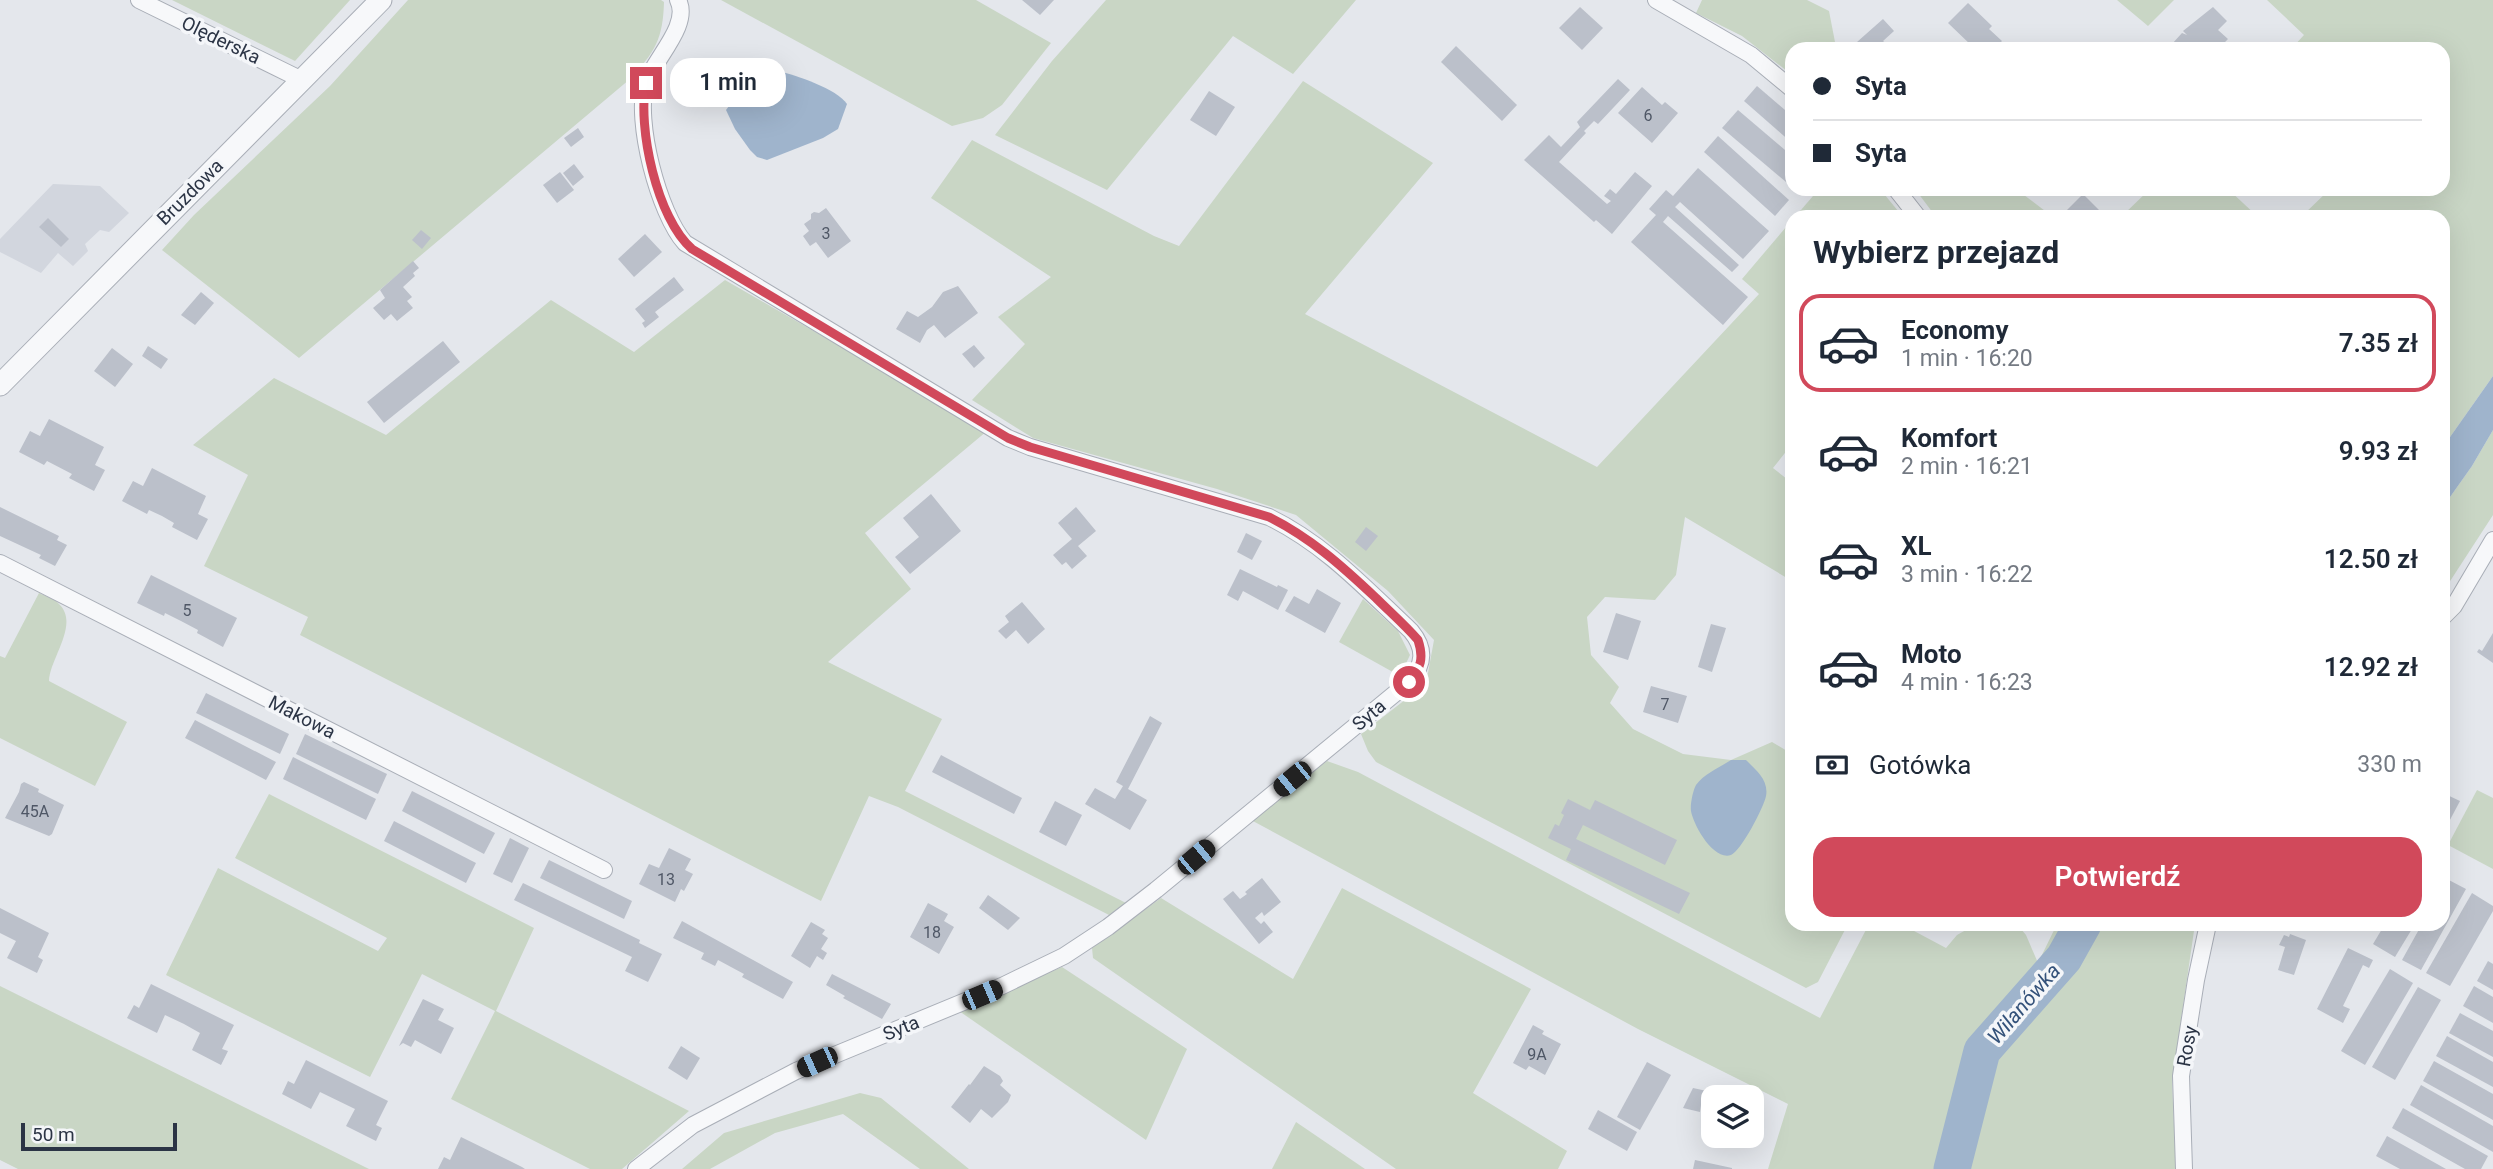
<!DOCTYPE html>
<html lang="pl">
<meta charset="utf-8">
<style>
body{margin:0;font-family:Roboto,sans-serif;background:#f2f2f3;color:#1f2937;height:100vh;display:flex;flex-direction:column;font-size:26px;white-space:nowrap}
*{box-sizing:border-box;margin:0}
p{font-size:23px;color:#747a83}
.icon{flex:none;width:38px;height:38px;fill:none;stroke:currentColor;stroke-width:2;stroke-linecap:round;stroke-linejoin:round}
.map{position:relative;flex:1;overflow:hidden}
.side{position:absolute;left:1785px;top:210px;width:665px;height:721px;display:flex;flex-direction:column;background:#fff;border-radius:21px;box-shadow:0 7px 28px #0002}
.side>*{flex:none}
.guide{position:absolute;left:1785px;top:42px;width:665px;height:154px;border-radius:21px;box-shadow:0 7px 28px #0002;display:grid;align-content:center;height:154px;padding:0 28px;background:#fff}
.buttons{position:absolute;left:1701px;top:1085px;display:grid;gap:14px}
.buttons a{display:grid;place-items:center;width:63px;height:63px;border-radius:14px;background:#fff;box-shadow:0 7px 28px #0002;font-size:35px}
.scale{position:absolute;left:21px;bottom:18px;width:156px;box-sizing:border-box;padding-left:7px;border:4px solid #2b3445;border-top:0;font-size:19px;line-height:24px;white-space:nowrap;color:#2b3445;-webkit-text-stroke:5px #f4f6f9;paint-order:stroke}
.end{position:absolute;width:32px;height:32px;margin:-16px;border:9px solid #d1495b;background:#fff;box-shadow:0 0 0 4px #fff}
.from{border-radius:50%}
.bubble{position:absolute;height:49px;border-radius:21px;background:#fff;box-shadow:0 7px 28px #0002;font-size:23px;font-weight:600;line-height:49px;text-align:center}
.car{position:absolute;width:21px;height:42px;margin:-21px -10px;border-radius:9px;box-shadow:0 0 5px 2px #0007;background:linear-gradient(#222 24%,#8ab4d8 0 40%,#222 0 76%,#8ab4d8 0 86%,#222 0)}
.guide b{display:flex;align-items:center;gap:24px;height:66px;font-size:26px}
.guide b+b{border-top:2px solid #e0e1e3}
.guide i{width:18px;height:18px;background:#1f2937}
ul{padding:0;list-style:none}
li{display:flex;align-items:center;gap:21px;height:98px;margin:0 14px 10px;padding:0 14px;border:4px solid transparent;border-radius:21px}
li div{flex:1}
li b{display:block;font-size:26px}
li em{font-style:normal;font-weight:600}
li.selected{border-color:#d1495b}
li>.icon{width:63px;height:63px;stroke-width:1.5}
h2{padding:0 28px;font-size:32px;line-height:84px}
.pay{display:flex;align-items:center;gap:18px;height:77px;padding:0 28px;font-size:26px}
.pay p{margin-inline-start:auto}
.action{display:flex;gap:14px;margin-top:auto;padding:14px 28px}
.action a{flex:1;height:80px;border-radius:21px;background:#d1495b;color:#fff;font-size:28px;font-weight:600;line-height:80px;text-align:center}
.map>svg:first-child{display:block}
.built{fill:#d2d6de}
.green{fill:#c9d6c5}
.water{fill:#9fb4cc}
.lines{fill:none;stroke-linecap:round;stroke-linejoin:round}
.river{stroke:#9fb4cc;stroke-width:37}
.building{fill:#bbc0ca}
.minor-casing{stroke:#a9aeb7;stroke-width:18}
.tertiary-casing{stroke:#a9aeb7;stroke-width:23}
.minor{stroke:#f7f8fa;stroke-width:16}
.tertiary{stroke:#f7f8fa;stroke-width:21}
.route{stroke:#d1495b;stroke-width:9}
.labels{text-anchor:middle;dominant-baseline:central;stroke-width:7;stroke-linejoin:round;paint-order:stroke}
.number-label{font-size:16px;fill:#4f5766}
.street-label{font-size:19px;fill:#2b3445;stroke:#f4f6f9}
.water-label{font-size:21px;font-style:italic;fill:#34527a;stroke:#f4f6f9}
</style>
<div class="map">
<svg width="2493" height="1169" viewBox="0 0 2493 1169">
<rect width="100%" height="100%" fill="#e4e7ec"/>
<polygon class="built" points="53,184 100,186 129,213 109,232 100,230 85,244 88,251 73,266 58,253 41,273 0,252 0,239"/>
<g class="green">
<polygon points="172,0 350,0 295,61"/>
<path d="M408,0h253l3,2c-1,37 -9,50 -34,77l-331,279 -137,-108 32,-35 136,-129z"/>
<polygon points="721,0 976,0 1051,43 1002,105 983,118 952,126"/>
<polygon points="1106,0 1356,0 1293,74 1233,36 1107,190 995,135 1052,61"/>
<polygon points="1702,0 1807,0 1829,11 1835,42 1830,49 1792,49 1792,75 1742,36 1696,13"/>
<polygon points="2117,0 2174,0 2148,26"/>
<polygon points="2267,0 2493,0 2493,376 2443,447 2443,217 2301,217 2330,189 2443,189 2443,49 2291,49 2304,35"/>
<polygon points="1303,81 1433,163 1305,314 1597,467 1759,294 1742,279 1792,220 1792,444 1773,468 1792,483 1792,581 1685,517 1676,575 1655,600 1605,597 1587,617 1591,655 1619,687 1610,703 1633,729 1683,754 1731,760 1772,742 1792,754 1792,924 1848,924 1818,982 1806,988 1376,762 1368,751 1361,734 1410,696 1428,673 1434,640 1388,591 1296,515 1217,489 1033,438 972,400 1025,344 998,317 1051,277 931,198 972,140 1154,236 1179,246"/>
<polygon points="1819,189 1880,189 1903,217 1795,217"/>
<polygon points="1915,189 2016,189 2053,217 1936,217"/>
<polygon points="2150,189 2228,189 2258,217 2121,217"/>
<polygon points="725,280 987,431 865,533 911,589 828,662 942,719 905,791 1126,903 1109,915 898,807 869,796 821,901 300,635 308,617 204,566 248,475 193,445 274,378 386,435 551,300 634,352"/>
<polygon points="2493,430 2493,515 2443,592 2443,507 2472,466"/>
<path d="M39,593c6,3 16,6 20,11 21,20 -9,54 -10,77l78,41 -32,64 -95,-48v-82l5,2z"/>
<polygon points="1363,599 1398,631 1410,655 1400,676 1339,642"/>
<polygon points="1327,761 1358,772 1820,1018 1869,924 1901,924 1946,948 1957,935 1973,926 2014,927 2021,929 2026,935 2038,963 2057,924 2195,924 2172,1082 2176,1169 1768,1169 1788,1104 1638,1029 1251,820"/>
<polygon points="2477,790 2493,798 2493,869 2448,845"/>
<polygon points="269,794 534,928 496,1011 689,1111 622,1169 590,1169 451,1099 495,1011 422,974 370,1077 166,975 218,868 378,951 387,938 235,858"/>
<polygon points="1342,888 1531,989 1473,1093 1567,1151 1558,1169 1396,1169 1093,958 1092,948 1161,898 1293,979"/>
<polygon points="1062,967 1187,1049 1146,1140 959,1011"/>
<polygon points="0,986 369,1169 18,1169 0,1160"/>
<polygon points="860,1093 881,1098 969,1169 920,1169 843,1114 775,1133 710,1169 682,1169 724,1133"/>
<polygon points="1296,1122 1365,1169 1272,1169"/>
</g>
<g class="water">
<path d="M778,71c18,4 59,18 69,33l-9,25 -15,9 -56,22 -10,-3 -7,-7 -15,-21 -9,-19 15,-20z"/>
<polygon points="2493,376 2493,430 2472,466 2443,507 2443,447"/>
<path d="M1731,760h15c10,10 23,20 20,36 -2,11 -25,55 -35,59 -18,6 -38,-31 -40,-44 -1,-6 2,-21 5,-26 8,-11 24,-18 35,-25z"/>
</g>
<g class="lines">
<polyline class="river" points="1952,1169 1982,1051 2064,958 2083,924"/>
</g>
<g class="building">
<polygon points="1022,0 1054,0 1040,15"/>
<polygon points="1968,3 1992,26 1989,29 2002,41 1994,49 1980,49 1975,43 1972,46 1948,23"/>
<polygon points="1580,7 1603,28 1582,50 1559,28"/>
<polygon points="2213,7 2227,21 2218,30 2228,39 2218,49 2176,49 2172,44 2182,33 2187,35 2183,31"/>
<polygon points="1883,19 1894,31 1883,41 1892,49 1864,49 1857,42"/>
<polygon points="1456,46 1517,105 1502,121 1441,62"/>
<polygon points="1618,79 1630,90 1598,124 1594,121 1584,131 1586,133 1559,162 1607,204 1611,201 1604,196 1610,189 1616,194 1635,172 1652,186 1612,234 1596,220 1594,222 1524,160 1549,135 1561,147 1580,127 1577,122"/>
<polygon points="1757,86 1792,116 1792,143 1744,101"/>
<polygon points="1642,87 1662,105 1665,102 1678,113 1652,143 1618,113"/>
<polygon points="1209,91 1235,107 1216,136 1190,120"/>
<polygon points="1738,110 1792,156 1792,187 1722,128"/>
<polygon points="578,128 584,137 571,147 564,138"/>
<polygon points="1718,136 1789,200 1775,216 1704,152"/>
<polygon points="574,164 584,177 573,186 563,173"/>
<polygon points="1698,168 1769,231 1743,259 1680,202 1675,207 1739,265 1732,272 1668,216 1663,222 1748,297 1723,325 1631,242 1656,215 1649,209 1666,190 1673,196"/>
<polygon points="560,172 574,190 557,203 543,185"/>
<polygon points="2083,194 2104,215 2103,217 2072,217 2066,211"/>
<polygon points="826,208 851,241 828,258 816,242 810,246 803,236 809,231 804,224 811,219 811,214 814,212 819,213"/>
<polygon points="48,218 69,239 61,247 39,227"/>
<polygon points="421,230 431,238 422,249 412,240"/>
<polygon points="645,234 662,252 634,277 618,259"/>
<polygon points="413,261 419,268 413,273 415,276 403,287 412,297 407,301 413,308 397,321 391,314 384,320 373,308 385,298 380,290"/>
<polygon points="674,277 684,290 655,312 659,317 645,328 642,323 645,321 635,309"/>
<polygon points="958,286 978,313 945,338 934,325 927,330 920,343 896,329 907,311 918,317 932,307 943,292"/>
<polygon points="201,292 214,303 195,325 181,315"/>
<polygon points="443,341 460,362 384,423 367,402"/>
<polygon points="974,345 985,358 974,368 962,354"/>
<polygon points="148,346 168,359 161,369 142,356"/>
<polygon points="112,348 133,364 115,387 94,371"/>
<polygon points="49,419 104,447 95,465 105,470 94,491 69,478 72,474 47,461 44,465 19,452 30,431 40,436"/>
<polygon points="152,468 206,496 198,514 208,519 197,540 172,527 174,523 162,516 149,510 147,514 122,501 133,481 143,486"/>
<polygon points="931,494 961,531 910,574 895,557 919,537 903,518"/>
<polygon points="0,507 59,536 57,540 67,545 55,566 39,558 41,555 0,536"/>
<polygon points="1076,507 1096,531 1078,546 1087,556 1072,569 1066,562 1062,565 1053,555 1072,539 1058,523"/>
<polygon points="1366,527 1378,536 1366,551 1355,542"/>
<polygon points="1246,533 1262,541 1252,560 1237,552"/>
<polygon points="1240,569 1277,587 1278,585 1288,590 1278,610 1243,591 1238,601 1227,595"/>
<polygon points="151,575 237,618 223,647 197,633 198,630 181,621 165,613 164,616 137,603"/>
<polygon points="1317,589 1341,603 1325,633 1285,611 1294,596 1309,604"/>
<polygon points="1022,602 1045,629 1028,644 1016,630 1006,639 998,631 1009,622 1005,616"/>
<polygon points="1616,613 1641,621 1628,660 1603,652"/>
<polygon points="1711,624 1726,628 1712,672 1698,667"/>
<polygon points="2493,633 2493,663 2477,652 2479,649 2482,651"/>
<polygon points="1651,686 1687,696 1678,723 1643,712"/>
<polygon points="206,693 289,734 280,754 196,713"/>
<polygon points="1150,716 1162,723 1128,789 1147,800 1130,830 1085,804 1095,788 1115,799 1123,786 1116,782"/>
<polygon points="195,720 276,762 266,780 185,738"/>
<polygon points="305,734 387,774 378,794 296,754"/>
<polygon points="941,755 1022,798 1014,814 932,772"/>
<polygon points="293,757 376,799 366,820 283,779"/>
<polygon points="24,782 39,789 38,792 64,805 52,834 49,836 5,818 19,792 21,784"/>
<polygon points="412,791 495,833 484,854 402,811"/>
<polygon points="2443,793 2460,801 2443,833"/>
<polygon points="1568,799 1590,810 1595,800 1677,840 1665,865 1583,825 1576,839 1690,893 1679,914 1566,860 1571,849 1548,838 1555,824 1559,826 1564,815 1561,813"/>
<polygon points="1055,801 1082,815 1066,846 1039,832"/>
<polygon points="394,821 476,863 466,883 384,841"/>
<polygon points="510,838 529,848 512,883 493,874"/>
<polygon points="669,848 691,859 685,870 693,874 684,891 681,889 675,902 639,884 649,864 659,868"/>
<polygon points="549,860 632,901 624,919 540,878"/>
<polygon points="1262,878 1281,902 1264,916 1262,912 1255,918 1261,924 1264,921 1273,932 1259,944 1223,899 1233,891 1240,899 1247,894 1245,892"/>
<polygon points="2447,879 2466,889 2421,970 2402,960 2422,924 2443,924 2443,887"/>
<polygon points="523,883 640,940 639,943 662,954 648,982 625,971 632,957 514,900"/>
<polygon points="2472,893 2493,906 2493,911 2450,986 2426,973"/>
<polygon points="988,895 1020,918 1008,930 979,908"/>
<polygon points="928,903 948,914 944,921 954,927 939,954 910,937"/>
<polygon points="0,908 49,933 38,957 43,960 37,973 7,958 16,941 0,933"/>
<polygon points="682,921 793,982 783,999 742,977 744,974 718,960 715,966 701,959 704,953 673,938"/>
<polygon points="811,922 825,930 822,934 828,938 821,949 827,953 823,960 817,956 810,968 791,956"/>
<polygon points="2385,924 2415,924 2395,957 2373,944"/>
<polygon points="2290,934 2306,940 2294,975 2278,970 2285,947 2279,945 2284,935 2289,937"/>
<polygon points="2348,948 2373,960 2369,968 2363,965 2343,1006 2350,1009 2343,1023 2317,1009"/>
<polygon points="2488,961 2493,964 2493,990 2477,981"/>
<polygon points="2390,969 2413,983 2365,1065 2341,1051"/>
<polygon points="832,974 891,1004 882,1019 843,998 845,996 826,985"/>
<polygon points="151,984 234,1025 222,1049 228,1051 221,1065 192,1050 200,1033 184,1024 165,1015 157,1033 127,1018 134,1005 139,1008"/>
<polygon points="2474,986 2493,997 2493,1023 2463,1006"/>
<polygon points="2418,987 2441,1000 2395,1080 2372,1067"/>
<polygon points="423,999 444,1009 438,1020 454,1028 441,1054 415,1040 411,1047 403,1043 399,1046"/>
<polygon points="2460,1013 2493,1031 2493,1057 2449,1033"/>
<polygon points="1533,1025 1544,1031 1542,1034 1561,1044 1545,1075 1529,1066 1526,1070 1513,1063"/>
<polygon points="2447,1036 2493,1062 2493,1087 2436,1056"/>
<polygon points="681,1046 700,1058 687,1080 668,1068"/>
<polygon points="306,1060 388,1101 376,1125 382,1128 376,1141 346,1126 355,1109 320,1092 311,1109 282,1094 288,1081 294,1084"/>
<polygon points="2434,1061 2493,1094 2493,1120 2423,1081"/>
<polygon points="1647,1062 1671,1075 1640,1130 1617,1117"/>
<polygon points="984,1066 1000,1076 1003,1081 1000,1085 1011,1095 1008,1102 992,1118 981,1109 970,1123 951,1107 969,1084 970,1085"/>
<polygon points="2421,1085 2493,1126 2493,1152 2410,1105"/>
<polygon points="1693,1088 1730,1096 1729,1097 1713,1097 1713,1108 1701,1105 1700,1112 1683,1108"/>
<polygon points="2403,1108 2488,1156 2481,1169 2465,1169 2392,1128"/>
<polygon points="1598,1110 1637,1132 1627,1151 1588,1129"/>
<polygon points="2387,1136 2446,1169 2400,1169 2376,1156"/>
<polygon points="461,1137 522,1167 525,1169 438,1169 444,1157 450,1160"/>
<polygon points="1695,1160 1732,1168 1732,1169 1693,1169"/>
</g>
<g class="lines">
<g class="minor-casing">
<g id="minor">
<polyline points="139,0 302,80"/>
<polyline points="1656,0 1751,55 1792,89"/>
<polyline points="1896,189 1918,217"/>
<polyline points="0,563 604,870"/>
<polyline points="2443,617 2454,606 2493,540"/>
<path d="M636,1169l57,-44 103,-54 206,-85 62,-30 44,-29 48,-37 253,-208c15,-17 17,-33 2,-51 -46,-43 -85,-86 -142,-114l-239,-70 -22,-9 -323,-195c-26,-29 -51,-123 -39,-160 8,-24 45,-58 32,-83"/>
<polyline points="2184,1169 2181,1076 2196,980 2208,924"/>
</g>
</g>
<g class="tertiary-casing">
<polyline id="tertiary" points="0,385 381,0"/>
</g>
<use href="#minor" class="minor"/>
<use href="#tertiary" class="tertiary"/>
</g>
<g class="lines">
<path class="route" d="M646,83c-9,44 11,136 46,166l316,189 22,9 239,70c42,21 73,49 107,81 14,14 29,27 42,42 6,18 3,28 -9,42"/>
</g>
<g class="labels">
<g class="number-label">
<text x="1648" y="115">6</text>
<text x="826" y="233">3</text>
<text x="187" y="610">5</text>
<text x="1665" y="704">7</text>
<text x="35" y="811">45A</text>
<text x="666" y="879">13</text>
<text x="932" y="932">18</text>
<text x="1537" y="1054">9A</text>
</g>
<g class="street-label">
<text transform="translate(221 40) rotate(26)">Olęderska</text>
<text transform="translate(190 192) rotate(-45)">Bruzdowa</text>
<text transform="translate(1369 715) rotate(-40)">Syta</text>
<text transform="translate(302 717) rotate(27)">Makowa</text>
<text transform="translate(901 1028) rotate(-22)">Syta</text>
<text transform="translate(2187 1046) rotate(-80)">Rosy</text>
</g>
<g class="water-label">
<text transform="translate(2024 1004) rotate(-49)">Wilanówka</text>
</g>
</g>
</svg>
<div class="buttons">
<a><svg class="icon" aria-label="layers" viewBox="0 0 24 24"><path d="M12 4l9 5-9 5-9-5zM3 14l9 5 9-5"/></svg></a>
</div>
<div class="scale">50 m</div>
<i class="end from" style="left:1409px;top:682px"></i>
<i class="end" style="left:646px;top:83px"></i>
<div class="bubble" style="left:670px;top:58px;width:116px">1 min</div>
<i class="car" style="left:1292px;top:779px;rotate:231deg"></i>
<i class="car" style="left:1196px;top:857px;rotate:50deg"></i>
<i class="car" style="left:982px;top:995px;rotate:67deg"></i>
<i class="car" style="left:817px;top:1062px;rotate:246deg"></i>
<div class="guide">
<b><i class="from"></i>Syta</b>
<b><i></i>Syta</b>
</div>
<section class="side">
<h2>Wybierz przejazd</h2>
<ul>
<li class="selected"><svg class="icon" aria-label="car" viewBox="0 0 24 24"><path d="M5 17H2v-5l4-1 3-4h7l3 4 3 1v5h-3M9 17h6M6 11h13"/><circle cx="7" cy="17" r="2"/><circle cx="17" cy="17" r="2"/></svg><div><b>Economy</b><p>1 min · 16:20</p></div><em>7.35 zł</em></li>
<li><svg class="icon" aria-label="car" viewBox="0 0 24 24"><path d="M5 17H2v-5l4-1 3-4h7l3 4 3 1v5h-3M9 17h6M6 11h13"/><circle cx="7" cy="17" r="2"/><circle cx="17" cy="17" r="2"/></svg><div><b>Komfort</b><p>2 min · 16:21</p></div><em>9.93 zł</em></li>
<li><svg class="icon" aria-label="car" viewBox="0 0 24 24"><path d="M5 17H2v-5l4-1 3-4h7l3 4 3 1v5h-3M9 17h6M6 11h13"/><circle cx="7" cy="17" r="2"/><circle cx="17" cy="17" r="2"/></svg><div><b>XL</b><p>3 min · 16:22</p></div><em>12.50 zł</em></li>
<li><svg class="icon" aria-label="car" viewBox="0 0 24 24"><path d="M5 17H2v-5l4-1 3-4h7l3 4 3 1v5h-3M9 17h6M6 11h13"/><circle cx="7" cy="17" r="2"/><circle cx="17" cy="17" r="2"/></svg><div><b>Moto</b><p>4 min · 16:23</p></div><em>12.92 zł</em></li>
</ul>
<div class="pay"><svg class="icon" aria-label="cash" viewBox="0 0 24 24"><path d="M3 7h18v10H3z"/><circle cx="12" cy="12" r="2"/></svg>Gotówka<p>330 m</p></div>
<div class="action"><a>Potwierdź</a></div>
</section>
</div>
